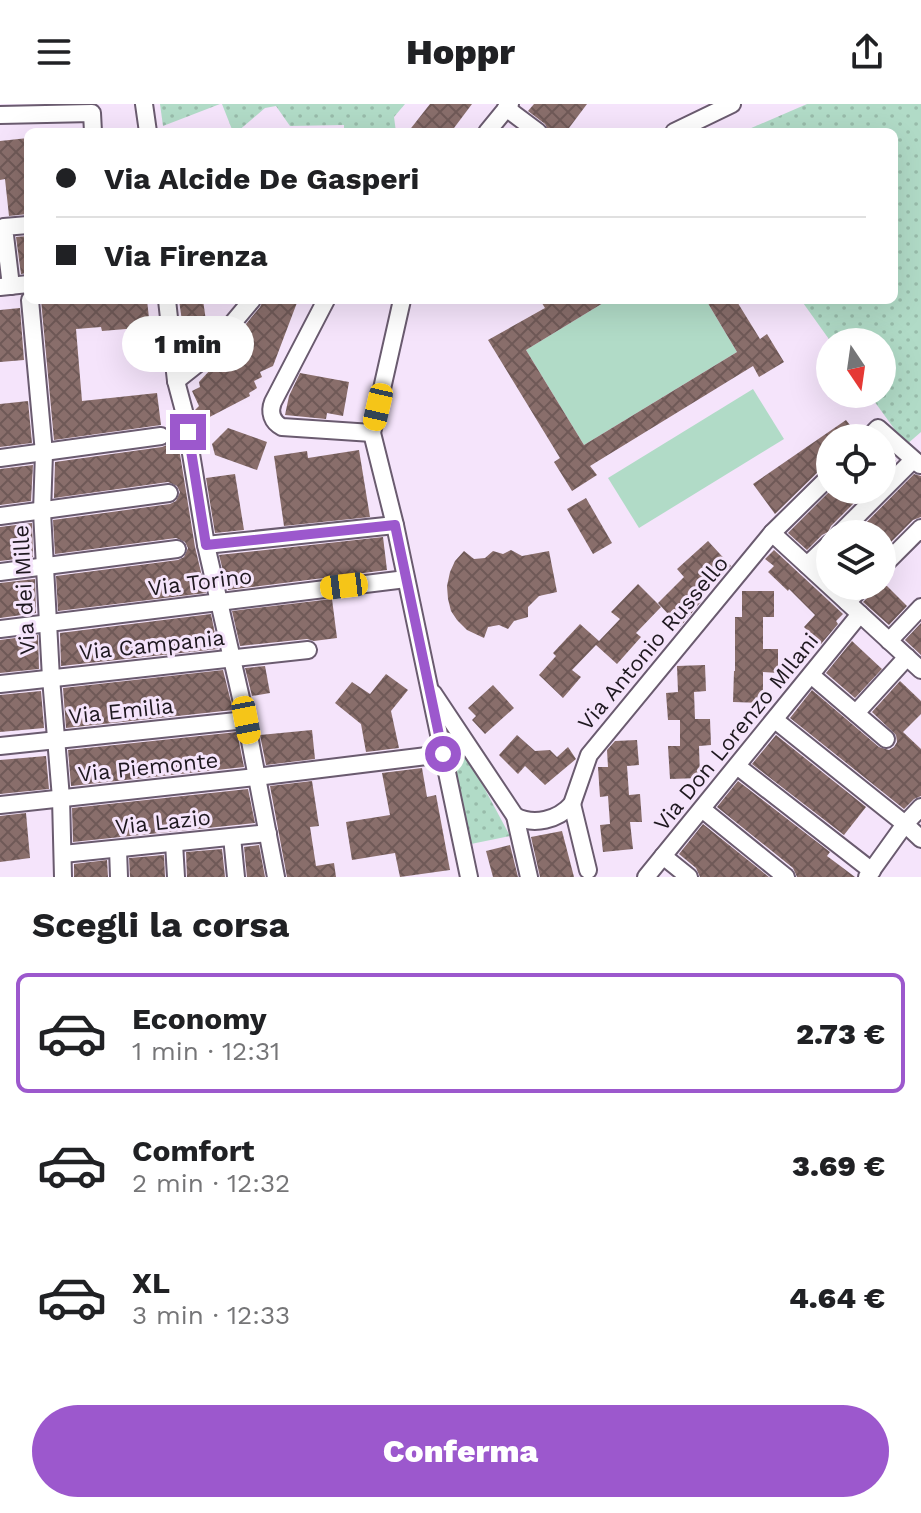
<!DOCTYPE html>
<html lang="it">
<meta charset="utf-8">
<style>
body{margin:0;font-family:"Work Sans",sans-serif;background:#f2f2f2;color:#202124;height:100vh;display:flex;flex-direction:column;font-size:30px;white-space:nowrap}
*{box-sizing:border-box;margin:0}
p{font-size:26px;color:#757577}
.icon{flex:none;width:44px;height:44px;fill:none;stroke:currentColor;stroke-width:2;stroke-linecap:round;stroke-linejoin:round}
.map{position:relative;height:773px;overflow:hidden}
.side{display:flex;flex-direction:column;background:#fff;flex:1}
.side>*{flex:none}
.guide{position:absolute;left:24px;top:24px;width:874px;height:176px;border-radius:12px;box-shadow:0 8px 32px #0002;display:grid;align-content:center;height:176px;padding:0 32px;background:#fff}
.needle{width:52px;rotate:167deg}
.controls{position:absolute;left:816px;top:224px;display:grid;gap:16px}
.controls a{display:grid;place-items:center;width:80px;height:80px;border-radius:50%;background:#fff;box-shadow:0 8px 32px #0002;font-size:40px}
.end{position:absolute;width:36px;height:36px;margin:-18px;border:10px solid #9c58cd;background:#fff;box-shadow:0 0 0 4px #fff}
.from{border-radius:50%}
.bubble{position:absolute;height:56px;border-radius:28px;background:#fff;box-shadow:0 8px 32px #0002;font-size:26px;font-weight:800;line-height:56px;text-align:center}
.car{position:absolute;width:24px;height:48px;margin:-24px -12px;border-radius:10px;box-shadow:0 0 6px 2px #0007;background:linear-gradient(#f5c518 24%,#345 0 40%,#f5c518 0 76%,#345 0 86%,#f5c518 0)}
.guide b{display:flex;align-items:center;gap:28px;height:76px;font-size:30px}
.guide b+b{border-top:2px solid #e0e0e0}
.guide i{width:20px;height:20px;background:#202124}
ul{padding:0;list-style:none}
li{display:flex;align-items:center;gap:24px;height:120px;margin:0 16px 12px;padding:0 16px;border:4px solid transparent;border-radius:12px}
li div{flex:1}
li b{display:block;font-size:30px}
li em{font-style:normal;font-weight:800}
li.on{border-color:#9c58cd}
li>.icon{width:72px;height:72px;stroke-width:1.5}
h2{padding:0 32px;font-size:36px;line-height:96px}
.button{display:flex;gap:16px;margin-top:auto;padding:16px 32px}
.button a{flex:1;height:92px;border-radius:48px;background:#9c58cd;color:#fff;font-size:32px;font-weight:800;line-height:92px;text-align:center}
header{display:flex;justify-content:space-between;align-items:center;height:104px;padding:0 32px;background:#fff;font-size:36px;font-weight:800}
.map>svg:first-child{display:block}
.grass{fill:url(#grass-dots)}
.garden{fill:#b1dbc7}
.building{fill:url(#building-cross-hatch)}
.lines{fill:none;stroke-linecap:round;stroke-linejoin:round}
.street-casing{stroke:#6a5b6f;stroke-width:20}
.street{stroke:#fff;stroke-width:16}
.route{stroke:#9c58cd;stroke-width:10}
.labels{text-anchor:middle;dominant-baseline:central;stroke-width:6;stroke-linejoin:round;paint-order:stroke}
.street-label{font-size:22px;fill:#1e181f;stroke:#f5e4fb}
</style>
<header><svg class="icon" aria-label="menu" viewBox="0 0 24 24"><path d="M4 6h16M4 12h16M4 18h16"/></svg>Hoppr<svg class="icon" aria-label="share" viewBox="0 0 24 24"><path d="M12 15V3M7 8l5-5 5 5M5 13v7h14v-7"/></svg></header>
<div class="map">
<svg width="921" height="773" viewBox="0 0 921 773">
<defs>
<pattern id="grass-dots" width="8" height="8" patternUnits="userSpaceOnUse" patternTransform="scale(2)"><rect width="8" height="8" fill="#b1dbc7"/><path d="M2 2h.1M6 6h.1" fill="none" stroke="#98bbaa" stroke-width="1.8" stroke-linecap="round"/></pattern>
<pattern id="building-cross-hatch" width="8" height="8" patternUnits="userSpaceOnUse" patternTransform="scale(2)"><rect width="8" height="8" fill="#896e6b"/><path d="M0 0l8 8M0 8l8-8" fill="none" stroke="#6f5957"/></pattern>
</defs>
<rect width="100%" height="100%" fill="#f5e4fb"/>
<g class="grass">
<polygon points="160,0 220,0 163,22"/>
<polygon points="222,0 405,0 394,13 396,28 344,28 344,21 290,22 276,2 265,4 237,28 233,28"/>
<polygon points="807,0 921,0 921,328 906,341 869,290 882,290 882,238 831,238 801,196 894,196 894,28 742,28"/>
<polygon points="465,648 510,732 471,740 450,651"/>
</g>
<g class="garden">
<polygon points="608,196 706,196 737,248 584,341 526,246"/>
<polygon points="753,285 784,335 639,424 608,374"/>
</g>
<g class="building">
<polygon points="430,0 472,0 451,28 408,28"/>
<polygon points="534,0 587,0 566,28 549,28 545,20 528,7"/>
<polygon points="28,34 28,110 9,112 5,75 0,76 0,37"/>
<polygon points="28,132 28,169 21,170 16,133"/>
<polygon points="41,196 147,196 150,223 102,227 101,223 76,225 82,297 157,289 161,321 54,336"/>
<polygon points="179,196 203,196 208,231 205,235 185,238"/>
<polygon points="263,196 298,196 273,262 260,268 262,273 254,277 257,284 249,289 250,292 200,318 195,306 199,302 192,287 200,283 199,278 211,265 209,264 226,244 235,237 239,231 237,231 260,203"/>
<polygon points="540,196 608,196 526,246 584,341 737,248 706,196 736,196 760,235 767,230 784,258 759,273 753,262 590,362 597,371 572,387 554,358 560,354 488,236 545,204"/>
<polygon points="20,204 24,256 0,258 0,206"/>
<polygon points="300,269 349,278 343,312 327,309 326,315 285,311 289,292"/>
<polygon points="28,297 32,339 0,343 0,300"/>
<polygon points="846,316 853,325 844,334 830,334 830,361 822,364 775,410 753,380"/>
<polygon points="228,324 267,338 257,366 215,351 212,340"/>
<polygon points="178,338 195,443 206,489 58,507 56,472 178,456 184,453 188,444 185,438 176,434 55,450 53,416 170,400 176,397 180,388 177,382 168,378 54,394 55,358 162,343 169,340"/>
<polygon points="882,343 896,357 882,371"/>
<polygon points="359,346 370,413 284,422 274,352 307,347 308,354"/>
<polygon points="33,361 31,397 0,401 0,365"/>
<polygon points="235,370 244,426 215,429 206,374"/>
<polygon points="914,370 921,372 921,413 913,416 882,447 882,430 855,430"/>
<polygon points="831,386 867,386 831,422 828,428 822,431 807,446 788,429"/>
<polygon points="586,394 612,439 593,450 567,405"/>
<polygon points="32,419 33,453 0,457 0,423"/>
<polygon points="383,433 387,466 228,486 219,451"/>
<polygon points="708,437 731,462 701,491 704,494 680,523 658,499 684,473 677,465"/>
<polygon points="511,446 522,452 549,447 557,488 539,492 528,503 528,513 514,517 508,525 499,521 488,523 484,534 467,526 457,516 451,507 448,495 447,482 450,468 455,457 464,447 474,455 485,454 493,447 503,450"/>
<polygon points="774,446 843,510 836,517 838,520 821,540 804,523 815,511 789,485 788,487 768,468 774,462 765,455"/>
<polygon points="35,475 36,509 0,514 0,479"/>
<polygon points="638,480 661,503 636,529 641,533 617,560 596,541 572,566 581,573 563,594 539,571 556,552 553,549 580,520 599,537 620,515 611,508"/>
<polygon points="875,482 887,482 907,502 889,521 863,498 872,489"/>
<polygon points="742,487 774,487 774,513 763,513 763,545 778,545 778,569 763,568 763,599 733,598 734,567 735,567 735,513 742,513"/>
<polygon points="332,495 337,534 314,537 307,535 240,542 232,507"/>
<polygon points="211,510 218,545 61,562 60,529"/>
<polygon points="921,519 921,551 905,536"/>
<polygon points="38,531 39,565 0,569 0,536"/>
<polygon points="852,537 882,565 855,594 826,569"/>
<polygon points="705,561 706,587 694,588 695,615 710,615 711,641 699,642 700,674 670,675 668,642 680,642 680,616 668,616 666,589 678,588 677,562"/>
<polygon points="265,562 270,589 252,592 245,564"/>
<polygon points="223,566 233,606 66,624 63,584"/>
<polygon points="386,570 408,586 391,607 399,644 366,648 361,620 335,599 352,578 370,590"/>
<polygon points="900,577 921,597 921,610 903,628 921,645 921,692 914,695 904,705 790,614 812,586 879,643 889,646 894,643 897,638 896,631 872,608"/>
<polygon points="493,581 514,604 485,630 472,616 476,612 468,604"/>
<polygon points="41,587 44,624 0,628 0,591"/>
<polygon points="312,626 315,655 266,661 260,631"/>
<polygon points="237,628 244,663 71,682 68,646"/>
<polygon points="517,631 535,647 550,646 557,653 568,643 576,655 545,681 525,662 518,670 499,651"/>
<polygon points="776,631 866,703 844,731 752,660"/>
<polygon points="637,636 639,661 627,662 629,691 640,690 642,718 630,718 633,745 603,748 600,721 610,720 608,692 600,693 598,663 608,663 607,646 615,637"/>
<polygon points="46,652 49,685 0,690 0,656"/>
<polygon points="422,664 427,693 436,691 450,766 400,773 395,749 352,756 346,718 390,711 382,669"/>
<polygon points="312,677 319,722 310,723 316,762 334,759 336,773 287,773 270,682"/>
<polygon points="738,677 830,748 827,752 855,773 797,773 793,764 717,703"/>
<polygon points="248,685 255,719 73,738 72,704"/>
<polygon points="26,709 30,754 0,758 0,712"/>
<polygon points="703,720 769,773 700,773 696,764 679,750"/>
<polygon points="562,727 574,773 540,773 531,733"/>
<polygon points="259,741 265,773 247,773 244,743"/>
<polygon points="510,741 518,773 493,773 486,747"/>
<polygon points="222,745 225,773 187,773 186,748"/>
<polygon points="164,751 165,773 130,773 129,754"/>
<polygon points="107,756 108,773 74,773 74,760"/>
</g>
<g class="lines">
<g class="street-casing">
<g id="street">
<polyline points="144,0 148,28"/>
<polyline points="506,4 538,28"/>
<polyline points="0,11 92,9 93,28"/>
<polyline points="487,28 510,0"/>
<polyline points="674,28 732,0"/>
<polyline points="11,182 4,123 28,121"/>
<polyline points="0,183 28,180"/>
<polyline points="30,196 44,349 42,408 51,574 61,694 63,773"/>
<polyline points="167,196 176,277 184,307 206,441 246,616 276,773"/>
<path d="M326,196l-53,102c-4,10 -1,20 9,25l90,6"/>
<polyline points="402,196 372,329 395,421 469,773"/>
<polyline points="176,277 200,258 252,196"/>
<polyline points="868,334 878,324 920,361"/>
<polyline points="0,354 161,332"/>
<polyline points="0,412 169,389"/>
<polyline points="772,429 921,566"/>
<polyline points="839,430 913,356"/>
<polyline points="206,441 395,421"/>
<polyline points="807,461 830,439"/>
<polyline points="882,463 921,424"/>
<polyline points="0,468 177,445"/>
<polyline points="847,498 864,482"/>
<polyline points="0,525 406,475"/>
<polyline points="889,537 921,503"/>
<polyline points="811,571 886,635"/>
<polyline points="0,580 308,546"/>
<polyline points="433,589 515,712 529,773"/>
<polyline points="856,609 907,553"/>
<polyline points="775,616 905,720 921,735"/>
<polyline points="0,642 246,616"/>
<polyline points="737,662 872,767"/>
<polyline points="572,700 588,766"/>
<polyline points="0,701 256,673 443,650"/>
<polyline points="702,705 786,773"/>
<path d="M515,712c19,10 43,4 57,-12l17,-49 183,-222 58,-57"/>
<polyline points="232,733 236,773"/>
<polyline points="174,739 176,773"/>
<polyline points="118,745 119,773"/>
<polyline points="63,750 268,729"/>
<polyline points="663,752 689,773"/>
<polyline points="646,773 860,510"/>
<polyline points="867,773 905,720 921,703"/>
</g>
</g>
<use href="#street" class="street"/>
</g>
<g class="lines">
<polyline class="route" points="188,328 206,441 395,421 443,650"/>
</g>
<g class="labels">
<g class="street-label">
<text transform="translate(200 478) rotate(-7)">Via Torino</text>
<text transform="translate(24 486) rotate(-93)">Via dei Mille</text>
<text transform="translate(653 539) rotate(-50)">Via Antonio Russello</text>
<text transform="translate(152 541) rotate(-6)">Via Campania</text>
<text transform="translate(121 607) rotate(-6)">Via Emilia</text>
<text transform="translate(736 628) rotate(-51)">Via Don Lorenzo MIlani</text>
<text transform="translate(148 663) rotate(-6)">Via Piemonte</text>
<text transform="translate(163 718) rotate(-6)">Via Lazio</text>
</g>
</g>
</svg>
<div class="controls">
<a><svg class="needle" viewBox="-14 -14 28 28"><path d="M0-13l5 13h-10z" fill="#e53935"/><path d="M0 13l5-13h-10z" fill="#757577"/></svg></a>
<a><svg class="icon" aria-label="locate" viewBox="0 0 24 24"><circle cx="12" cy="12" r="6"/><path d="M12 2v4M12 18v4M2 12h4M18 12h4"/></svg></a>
<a><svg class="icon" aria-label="layers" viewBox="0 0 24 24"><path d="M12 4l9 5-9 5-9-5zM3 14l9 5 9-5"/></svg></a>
</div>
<i class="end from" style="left:443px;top:650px"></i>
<i class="end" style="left:188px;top:328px"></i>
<div class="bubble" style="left:122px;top:212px;width:132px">1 min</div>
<i class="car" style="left:378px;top:303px;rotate:193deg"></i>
<i class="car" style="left:344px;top:482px;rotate:263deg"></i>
<i class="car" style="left:246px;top:616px;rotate:169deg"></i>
<div class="guide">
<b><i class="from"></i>Via Alcide De Gasperi</b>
<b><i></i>Via Firenza</b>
</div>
</div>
<section class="side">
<h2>Scegli la corsa</h2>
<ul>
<li class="on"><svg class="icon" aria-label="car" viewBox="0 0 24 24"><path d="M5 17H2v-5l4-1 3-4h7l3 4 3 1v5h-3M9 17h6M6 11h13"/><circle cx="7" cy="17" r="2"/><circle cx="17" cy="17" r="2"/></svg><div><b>Economy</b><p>1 min · 12:31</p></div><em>2.73 €</em></li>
<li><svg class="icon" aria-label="car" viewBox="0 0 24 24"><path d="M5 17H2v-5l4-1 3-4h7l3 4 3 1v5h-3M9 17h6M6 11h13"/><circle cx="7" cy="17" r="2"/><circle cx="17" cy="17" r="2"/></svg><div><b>Comfort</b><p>2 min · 12:32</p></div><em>3.69 €</em></li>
<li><svg class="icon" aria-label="car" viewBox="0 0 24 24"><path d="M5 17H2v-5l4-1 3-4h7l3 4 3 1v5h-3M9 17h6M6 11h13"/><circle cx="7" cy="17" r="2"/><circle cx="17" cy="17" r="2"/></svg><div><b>XL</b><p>3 min · 12:33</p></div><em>4.64 €</em></li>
</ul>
<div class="button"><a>Conferma</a></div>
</section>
